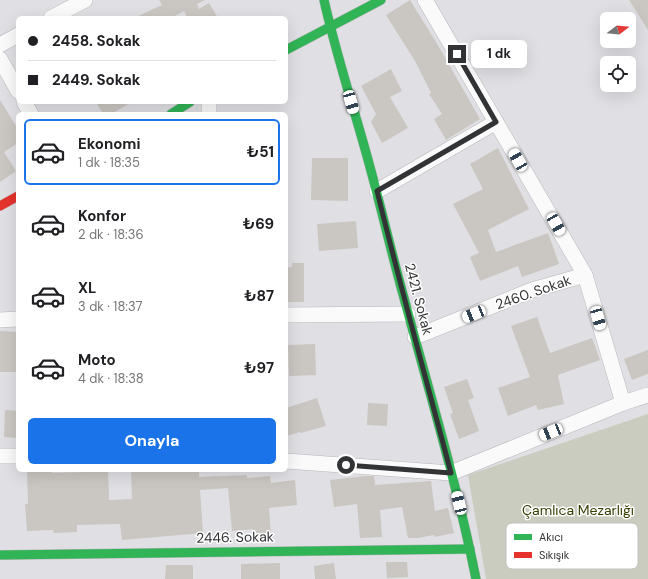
<!DOCTYPE html>
<html lang="tr">
<meta charset="utf-8">
<style>
body{margin:0;font-family:"DM Sans",sans-serif;background:#f2f2f2;color:#202124;height:100vh;display:flex;flex-direction:column;font-size:15px;white-space:nowrap}
*{box-sizing:border-box;margin:0}
p{font-size:13px;color:#757577}
.icon{flex:none;width:22px;height:22px;fill:none;stroke:currentColor;stroke-width:2;stroke-linecap:round;stroke-linejoin:round}
.map{position:relative;flex:1;overflow:hidden}
.sheet{position:absolute;left:16px;top:112px;width:272px;height:360px;display:flex;flex-direction:column;background:#fff;border-radius:6px;box-shadow:0 4px 16px #0002}
.sheet>*{flex:none}
.banner{position:absolute;left:16px;top:16px;width:272px;height:88px;border-radius:6px;box-shadow:0 4px 16px #0002;display:grid;align-content:center;height:88px;padding:0 12px;background:#fff}
.needle{width:26px;rotate:74deg}
.tools{position:absolute;left:600px;top:12px;display:grid;gap:8px}
.tools a{display:grid;place-items:center;width:36px;height:36px;border-radius:6px;background:#fff;box-shadow:0 4px 16px #0002;font-size:20px}
.end{position:absolute;width:18px;height:18px;margin:-9px;border:5px solid #323335;background:#fff;box-shadow:0 0 0 2px #fff}
.from{border-radius:50%}
.bubble{position:absolute;height:28px;border-radius:6px;background:#fff;box-shadow:0 4px 16px #0002;font-size:13px;font-weight:700;line-height:28px;text-align:center}
.car{position:absolute;width:12px;height:24px;margin:-12px -6px;border-radius:5px;box-shadow:0 0 3px 1px #0007;background:linear-gradient(#fff 24%,#345 0 40%,#fff 0 76%,#345 0 86%,#fff 0)}
.banner b{display:flex;align-items:center;gap:14px;height:38px;font-size:15px}
.banner b+b{border-top:1px solid #e0e0e0}
.banner i{width:10px;height:10px;background:#202124}
ul{padding:7px 0 0;list-style:none}
li{display:flex;align-items:center;gap:12px;height:66px;margin:0 8px 6px;padding:0 4px;border:2px solid transparent;border-radius:6px}
li div{flex:1}
li b{display:block;font-size:15px}
li em{font-style:normal;font-weight:700}
li.selected{border-color:#1a73e8}
li>.icon{width:36px;height:36px;stroke-width:1.5}
.button{display:flex;gap:8px;margin-top:auto;padding:8px 12px}
.button a{flex:1;height:46px;border-radius:6px;background:#1a73e8;color:#fff;font-size:16px;font-weight:700;line-height:46px;text-align:center}
.map>svg:first-child{display:block}
.green{fill:#c9ccbf}
.building{fill:#cac6c1}
.lines{fill:none;stroke-linecap:round;stroke-linejoin:round}
.street-casing{stroke:#b6b7ba;stroke-width:16}
.fast-casing{stroke:#b6b7ba;stroke-width:10}
.jam-casing{stroke:#b6b7ba;stroke-width:10}
.street{stroke:#fafafb;stroke-width:15}
.fast{stroke:#30b455;stroke-width:9}
.jam{stroke:#e5322d;stroke-width:9}
.route{stroke:#323335;stroke-width:5}
.labels{text-anchor:middle;dominant-baseline:central;stroke-width:3;stroke-linejoin:round;paint-order:stroke}
.street-label{font-size:14px;fill:#323335;stroke:#fff}
.park-label{font-size:14px;fill:#383e00;stroke:#fff}
.key{fill:#fff;stroke:#c2c2c2;stroke-width:1}
.key-label{font-size:11px;fill:#323335}
</style>
<div class="map">
<svg width="648" height="579" viewBox="0 0 648 579">
<rect width="100%" height="100%" fill="#e0e0e4"/>
<polygon class="green" points="648,414 648,579 486,579 468,475"/>
<g class="building">
<polygon points="159,0 205,0 197,4 199,9 209,3 218,18 185,18 187,17 184,11 171,18 134,18 162,5"/>
<polygon points="410,0 439,47 480,119 446,140 434,119 442,114 429,94 431,93 415,61 386,15"/>
<polygon points="629,0 648,0 648,30"/>
<polygon points="391,69 402,91 390,97 408,128 382,143 371,122 376,114 361,86"/>
<polygon points="0,100 18,129 18,143 4,152 16,171 0,182"/>
<polygon points="96,102 132,102 111,114 103,114"/>
<polygon points="498,148 529,209 488,230 496,252 548,233 559,264 522,277 518,266 480,281 470,257 479,253 453,204 483,189 470,164"/>
<polygon points="312,158 348,158 348,201 311,200"/>
<polygon points="356,221 358,248 319,251 317,224"/>
<polygon points="292,263 304,263 304,302 286,302 286,267 292,267"/>
<polygon points="537,317 550,353 592,338 600,360 558,375 564,404 538,410 536,405 508,416 498,388 530,377 511,326"/>
<polygon points="0,331 18,332 18,372 0,372"/>
<polygon points="315,344 316,375 289,376 288,345"/>
<polygon points="648,350 648,374 632,380 624,359"/>
<polygon points="467,379 474,398 468,400 479,431 459,439 450,414 453,413 444,387"/>
<polygon points="317,398 326,426 301,433 300,432 286,436 286,408"/>
<polygon points="368,403 388,404 387,426 367,425"/>
<polygon points="5,410 18,411 18,438 4,437"/>
<polygon points="27,470 52,470 52,473 84,472 84,470 108,470 109,500 132,499 131,470 199,470 199,477 247,475 247,478 270,476 271,483 295,480 297,505 269,508 271,535 253,536 253,529 232,531 228,488 200,490 203,533 122,540 120,524 77,525 77,532 54,533 53,530 27,531 25,504 28,504"/>
<polygon points="365,476 374,476 375,485 431,481 435,511 448,508 454,533 435,537 434,535 418,538 408,538 402,507 380,510 382,537 360,538 357,504 334,507 330,480"/>
<polygon points="386,562 407,562 408,577 387,578"/>
<polygon points="280,563 280,579 241,579 241,564"/>
<polygon points="334,563 336,579 315,579 314,566"/>
<polygon points="166,565 193,565 193,579 165,579"/>
</g>
<g class="lines">
<g class="street-casing">
<g id="street">
<polyline points="425,0 585,275 623,403"/>
<polyline points="51,18 85,0"/>
<polyline points="0,45 18,35"/>
<polyline points="0,59 18,91"/>
<polyline points="24,102 31,114"/>
<polyline points="209,102 209,114"/>
<polyline points="377,191 496,122"/>
<polyline points="286,315 408,314"/>
<polyline points="0,320 18,319"/>
<polyline points="415,337 532,290 585,275"/>
<polyline points="0,456 18,456"/>
<polyline points="286,461 451,473 623,403 648,395"/>
</g>
</g>
<g class="fast-casing">
<g id="fast">
<path d="M324,0c11,50 27,99 41,149 14,49 25,99 39,149 25,93 53,186 72,281"/>
<polyline points="286,50 381,0"/>
<polyline points="171,114 190,102"/>
<polyline points="0,555 470,549"/>
</g>
</g>
<g class="jam-casing">
<polyline id="jam" points="0,206 18,196"/>
</g>
<use href="#street" class="street"/>
<use href="#fast" class="fast"/>
<use href="#jam" class="jam"/>
</g>
<g class="lines">
<path class="route" d="M346,465l105,8c-25,-94 -51,-188 -74,-282l119,-69 -39,-68"/>
</g>
<g class="labels">
<g class="street-label">
<text transform="translate(533 292) rotate(-19)">2460. Sokak</text>
<text transform="translate(419 299) rotate(75)">2421. Sokak</text>
<text transform="translate(235 537) rotate(-1)">2446. Sokak</text>
</g>
<g class="park-label">
<text x="578" y="510">Çamlıca Mezarlığı</text>
</g>
</g>
<rect x="506" y="523" width="132" height="46" rx="6" class="key"/>
<rect x="514" y="534" width="18" height="6" fill="#30b455"/>
<rect x="514" y="552" width="18" height="6" fill="#e5322d"/>
<g class="key-label">
<text x="539" y="541">Akıcı</text>
<text x="539" y="559">Sıkışık</text>
</g>
</svg>
<div class="tools">
<a><svg class="needle" viewBox="-14 -14 28 28"><path d="M0-13l5 13h-10z" fill="#e53935"/><path d="M0 13l5-13h-10z" fill="#757577"/></svg></a>
<a><svg class="icon" aria-label="locate" viewBox="0 0 24 24"><circle cx="12" cy="12" r="6"/><path d="M12 2v4M12 18v4M2 12h4M18 12h4"/></svg></a>
</div>
<i class="end from" style="left:346px;top:465px"></i>
<i class="end" style="left:457px;top:54px"></i>
<div class="bubble" style="left:471px;top:40px;width:56px">1 dk</div>
<i class="car" style="left:351px;top:102px;rotate:164deg"></i>
<i class="car" style="left:518px;top:160px;rotate:330deg"></i>
<i class="car" style="left:556px;top:224px;rotate:150deg"></i>
<i class="car" style="left:474px;top:314px;rotate:248deg"></i>
<i class="car" style="left:598px;top:318px;rotate:164deg"></i>
<i class="car" style="left:551px;top:432px;rotate:248deg"></i>
<i class="car" style="left:459px;top:503px;rotate:346deg"></i>
<div class="banner">
<b><i class="from"></i>2458. Sokak</b>
<b><i></i>2449. Sokak</b>
</div>
<section class="sheet">
<ul>
<li class="selected"><svg class="icon" aria-label="car" viewBox="0 0 24 24"><path d="M5 17H2v-5l4-1 3-4h7l3 4 3 1v5h-3M9 17h6M6 11h13"/><circle cx="7" cy="17" r="2"/><circle cx="17" cy="17" r="2"/></svg><div><b>Ekonomi</b><p>1 dk · 18:35</p></div><em>₺51</em></li>
<li><svg class="icon" aria-label="car" viewBox="0 0 24 24"><path d="M5 17H2v-5l4-1 3-4h7l3 4 3 1v5h-3M9 17h6M6 11h13"/><circle cx="7" cy="17" r="2"/><circle cx="17" cy="17" r="2"/></svg><div><b>Konfor</b><p>2 dk · 18:36</p></div><em>₺69</em></li>
<li><svg class="icon" aria-label="car" viewBox="0 0 24 24"><path d="M5 17H2v-5l4-1 3-4h7l3 4 3 1v5h-3M9 17h6M6 11h13"/><circle cx="7" cy="17" r="2"/><circle cx="17" cy="17" r="2"/></svg><div><b>XL</b><p>3 dk · 18:37</p></div><em>₺87</em></li>
<li><svg class="icon" aria-label="car" viewBox="0 0 24 24"><path d="M5 17H2v-5l4-1 3-4h7l3 4 3 1v5h-3M9 17h6M6 11h13"/><circle cx="7" cy="17" r="2"/><circle cx="17" cy="17" r="2"/></svg><div><b>Moto</b><p>4 dk · 18:38</p></div><em>₺97</em></li>
</ul>
<div class="button"><a>Onayla</a></div>
</section>
</div>
